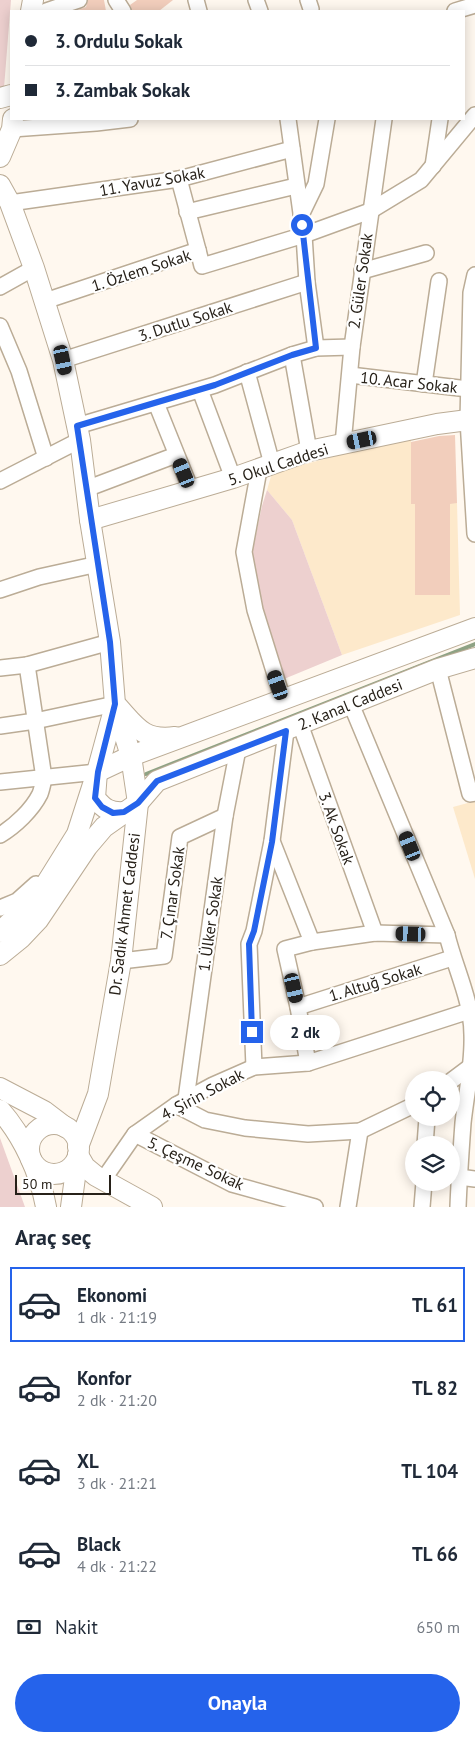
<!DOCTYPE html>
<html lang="tr">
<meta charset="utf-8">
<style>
body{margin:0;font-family:"PT Sans",sans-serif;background:#f2f2f3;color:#1f2937;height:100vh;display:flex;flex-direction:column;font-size:19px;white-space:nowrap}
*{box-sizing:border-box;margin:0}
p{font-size:16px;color:#747a83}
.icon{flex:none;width:28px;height:28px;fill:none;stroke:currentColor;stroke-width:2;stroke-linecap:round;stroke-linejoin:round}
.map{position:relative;height:1207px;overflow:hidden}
.side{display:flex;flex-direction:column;background:#fff;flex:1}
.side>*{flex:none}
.hud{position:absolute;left:10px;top:10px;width:455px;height:110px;border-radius:0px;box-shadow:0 2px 12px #0003;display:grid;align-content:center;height:110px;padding:0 15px;background:#fff}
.buttons{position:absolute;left:405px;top:1071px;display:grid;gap:10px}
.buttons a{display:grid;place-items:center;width:55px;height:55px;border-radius:50%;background:#fff;box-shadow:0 2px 12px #0003;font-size:25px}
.scale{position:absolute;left:15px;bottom:12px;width:96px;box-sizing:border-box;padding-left:5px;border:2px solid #272119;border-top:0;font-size:14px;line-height:18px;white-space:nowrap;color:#272119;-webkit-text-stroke:4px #fff;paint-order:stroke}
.end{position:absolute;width:22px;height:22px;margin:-11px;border:6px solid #2563eb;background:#fff;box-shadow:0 0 0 2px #fff}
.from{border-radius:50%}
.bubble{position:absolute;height:35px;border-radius:18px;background:#fff;box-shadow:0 2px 12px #0003;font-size:16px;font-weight:600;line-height:35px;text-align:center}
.car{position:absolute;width:15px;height:30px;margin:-15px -8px;border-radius:6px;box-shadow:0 0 4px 1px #0007;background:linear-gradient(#222 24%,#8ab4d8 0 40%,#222 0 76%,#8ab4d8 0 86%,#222 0)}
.hud b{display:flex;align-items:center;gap:18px;height:48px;font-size:19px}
.hud b+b{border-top:1px solid #e0e1e3}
.hud i{width:12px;height:12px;background:#1f2937}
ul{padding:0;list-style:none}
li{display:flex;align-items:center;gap:15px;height:75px;margin:0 10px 8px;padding:0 5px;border:2px solid transparent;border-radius:0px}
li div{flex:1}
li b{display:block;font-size:19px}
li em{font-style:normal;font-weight:600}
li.selected{border-color:#2563eb}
li>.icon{width:45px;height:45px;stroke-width:1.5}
h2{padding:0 15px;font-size:22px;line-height:60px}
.pay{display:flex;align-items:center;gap:12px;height:55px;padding:0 15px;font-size:19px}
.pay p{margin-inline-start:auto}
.cta{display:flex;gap:10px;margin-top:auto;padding:10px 15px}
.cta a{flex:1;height:58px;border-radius:30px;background:#2563eb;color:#fff;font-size:20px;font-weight:600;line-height:58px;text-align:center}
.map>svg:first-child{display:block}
.built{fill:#fde9cb}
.green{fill:#edd0cf}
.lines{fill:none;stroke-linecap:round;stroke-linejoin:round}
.stream{stroke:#8ea284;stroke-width:4}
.building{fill:#f2cebc}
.minor-casing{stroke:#bbac96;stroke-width:18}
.major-casing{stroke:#bbac96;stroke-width:22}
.minor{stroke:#fff;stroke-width:15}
.major{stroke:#fff;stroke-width:20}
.route{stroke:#2563eb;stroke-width:6}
.labels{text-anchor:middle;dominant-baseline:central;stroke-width:4.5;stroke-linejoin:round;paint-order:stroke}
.street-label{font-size:16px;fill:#272119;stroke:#fff}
</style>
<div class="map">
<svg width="475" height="1207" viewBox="0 0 475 1207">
<rect width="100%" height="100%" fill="#fff8ef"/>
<g class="built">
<polygon points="411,436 411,504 457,503 460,615 342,655 292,520 267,490 272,473"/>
<polygon points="475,801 475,879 453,807"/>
</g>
<g class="green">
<polygon points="0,0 11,0 4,88 0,89"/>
<polygon points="267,490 292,520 342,655 284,679 263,608 255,575 252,553 262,506"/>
<polygon points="0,1138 25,1207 0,1207"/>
</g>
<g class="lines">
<polyline class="stream" points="146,774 475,644"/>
</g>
<g class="building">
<polygon points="88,0 104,0 106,11 75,11 86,7"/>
<polygon points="137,0 173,0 159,11 132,11 130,5"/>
<polygon points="455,435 457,503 450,504 450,595 415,595 415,504 411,504 411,442 439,436"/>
</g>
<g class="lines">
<g class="minor-casing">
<g id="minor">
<polyline points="116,0 123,11"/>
<polyline points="196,0 199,11"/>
<polyline points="256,0 260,11"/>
<polyline points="308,0 311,9"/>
<polyline points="46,11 79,0"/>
<polyline points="455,11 475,5"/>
<polyline points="288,119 304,235 307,282 316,348"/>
<polyline points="12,129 96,123 130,119"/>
<polyline points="433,166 440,119"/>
<polyline points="179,179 198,250"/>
<polyline points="10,203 179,179 292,149"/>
<polyline points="187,212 296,186"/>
<polyline points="301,215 316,184 327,119"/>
<polyline points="362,271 426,253"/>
<polyline points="475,275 471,293 468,420 475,534"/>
<polyline points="0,287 34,268"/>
<polyline points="45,301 198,250 202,266 304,235 370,211 421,180 475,115"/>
<polyline points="0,326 19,371 46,458"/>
<polyline points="292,355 309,451"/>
<polyline points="63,360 307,282"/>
<polyline points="247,372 272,464"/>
<polyline points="350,375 468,389"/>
<polyline points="424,384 439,281"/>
<polyline points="200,390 233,478"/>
<polyline points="156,403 191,490"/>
<polyline points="77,426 215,385 292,355 316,348 352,347"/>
<polyline points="343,444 352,347 384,119"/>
<polyline points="259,470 244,552 255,610 283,700"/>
<polyline points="0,481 80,440"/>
<polyline points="86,489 176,455"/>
<polyline points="0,590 39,577 98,564"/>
<polyline points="0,668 27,665 110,642"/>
<polyline points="438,669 470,794 475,793"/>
<path d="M351,704l96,231c8,33 25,66 25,100 1,30 -6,59 -9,88 -2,28 -4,56 -5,84"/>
<polyline points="300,724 375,933"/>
<polyline points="0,726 35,721 115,704"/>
<polyline points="0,782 97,772"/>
<path d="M0,835c15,-9 32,-25 40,-41 2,-5 3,-11 4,-16l-17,-113"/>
<polyline points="272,841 312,942"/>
<polyline points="0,908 17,901 36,884"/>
<polyline points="121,961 164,956 180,837 225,816"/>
<polyline points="298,1007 452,958"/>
<polyline points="308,1063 298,1007 285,949 312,942 375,933 447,935"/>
<polyline points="254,1067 249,944 254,931 272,841 286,731"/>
<polyline points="451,1081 471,1066 475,1067"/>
<polyline points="186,1099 225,816 238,749"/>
<polyline points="176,1105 205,1120 245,1128 308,1134 360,1131 414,1105"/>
<polyline points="135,1134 232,1184 315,1207"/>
<polyline points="425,1145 427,1118"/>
<polyline points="459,1177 475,1179"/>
<polyline points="103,1180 135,1134 176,1105 213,1085 254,1067 308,1063 469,1011"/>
<polyline points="348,1207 360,1131"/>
<polyline points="422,1207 424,1182"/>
</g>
</g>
<g class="major-casing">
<g id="major">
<polyline points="31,11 33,0"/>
<polyline points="0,98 11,95"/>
<polyline points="0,157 12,129 13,119"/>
<polyline points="0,185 10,203 34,268 63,360 80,440 90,520 110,642 115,704 131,756 138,803 121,961 98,1094 78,1147"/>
<polyline points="90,520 233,478 309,451 437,424 468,420"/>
<path d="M115,706l-18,66 -2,26c9,11 15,15 29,14"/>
<path d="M118,707c19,21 26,34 57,30"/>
<polyline points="0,932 25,908 44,887 77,834 97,772 131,756 475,628"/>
<polyline points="0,955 21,938 38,920 87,847 104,827 138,803 157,781 438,669 475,658"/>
<polyline points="0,1088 44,1111 65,1127"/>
<path d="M0,1110c23,26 40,63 46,97"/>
<circle cx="54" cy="1149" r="25"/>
<polyline points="78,1155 85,1167 96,1176 152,1207"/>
<polyline points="71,1207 78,1155"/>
</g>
</g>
<use href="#minor" class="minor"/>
<use href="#major" class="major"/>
</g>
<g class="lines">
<polyline class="route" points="252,1032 249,944 254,931 272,842 286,731 157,781 138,803 124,812 113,813 102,807 95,798 98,772 115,704 110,642 77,426 215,385 292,355 316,348 302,225"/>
</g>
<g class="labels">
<g class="street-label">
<text transform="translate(152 181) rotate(-10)">11. Yavuz Sokak</text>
<text transform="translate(141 270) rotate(-18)">1. Özlem Sokak</text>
<text transform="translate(360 281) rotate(-82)">2. Güler Sokak</text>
<text transform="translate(185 321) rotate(-18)">3. Dutlu Sokak</text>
<text transform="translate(409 382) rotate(6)">10. Acar Sokak</text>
<text transform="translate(278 464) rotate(-18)">5. Okul Caddesi</text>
<text transform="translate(350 704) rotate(-22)">2. Kanal Caddesi</text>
<text transform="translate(337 828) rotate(70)">3. Ak Sokak</text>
<text transform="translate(172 893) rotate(-82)">7. Çınar Sokak</text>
<text transform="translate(124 914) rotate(-83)">Dr. Sadık Ahmet Caddesi</text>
<text transform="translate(210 924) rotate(-82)">1. Ülker Sokak</text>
<text transform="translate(375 982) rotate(-17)">1. Altuğ Sokak</text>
<text transform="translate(202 1094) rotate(-28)">4. Şirin Sokak</text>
<text transform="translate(196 1163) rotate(25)">5. Çeşme Sokak</text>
</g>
</g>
</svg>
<div class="buttons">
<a><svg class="icon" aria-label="locate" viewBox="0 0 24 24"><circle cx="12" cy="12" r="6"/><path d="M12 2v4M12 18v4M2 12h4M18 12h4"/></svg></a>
<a><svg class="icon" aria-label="layers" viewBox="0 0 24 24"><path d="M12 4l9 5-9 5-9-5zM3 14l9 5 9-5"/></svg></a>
</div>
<div class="scale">50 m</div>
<i class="end from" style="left:302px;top:225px"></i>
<i class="end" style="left:252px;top:1032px"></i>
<div class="bubble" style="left:270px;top:1015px;width:70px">2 dk</div>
<i class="car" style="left:63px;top:360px;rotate:168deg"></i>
<i class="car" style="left:362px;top:440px;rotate:258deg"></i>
<i class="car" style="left:184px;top:473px;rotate:338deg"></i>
<i class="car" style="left:278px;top:685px;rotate:341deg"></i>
<i class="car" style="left:410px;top:846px;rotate:338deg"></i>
<i class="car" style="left:411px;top:934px;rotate:272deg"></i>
<i class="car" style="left:294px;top:988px;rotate:167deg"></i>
<div class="hud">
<b><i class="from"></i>3. Ordulu Sokak</b>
<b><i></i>3. Zambak Sokak</b>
</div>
</div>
<section class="side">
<h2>Araç seç</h2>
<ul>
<li class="selected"><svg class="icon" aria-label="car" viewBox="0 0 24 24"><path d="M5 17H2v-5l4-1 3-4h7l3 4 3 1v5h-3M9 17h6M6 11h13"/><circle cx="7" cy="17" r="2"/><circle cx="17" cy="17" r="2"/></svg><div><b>Ekonomi</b><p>1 dk · 21:19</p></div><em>TL 61</em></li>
<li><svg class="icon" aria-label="car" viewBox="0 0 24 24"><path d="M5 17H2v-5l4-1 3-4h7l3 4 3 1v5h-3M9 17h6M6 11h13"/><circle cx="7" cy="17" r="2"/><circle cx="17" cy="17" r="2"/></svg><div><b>Konfor</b><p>2 dk · 21:20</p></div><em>TL 82</em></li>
<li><svg class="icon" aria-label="car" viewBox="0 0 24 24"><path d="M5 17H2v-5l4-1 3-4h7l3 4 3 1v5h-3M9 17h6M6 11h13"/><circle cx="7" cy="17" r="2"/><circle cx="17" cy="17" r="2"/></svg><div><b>XL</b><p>3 dk · 21:21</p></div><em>TL 104</em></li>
<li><svg class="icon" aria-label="car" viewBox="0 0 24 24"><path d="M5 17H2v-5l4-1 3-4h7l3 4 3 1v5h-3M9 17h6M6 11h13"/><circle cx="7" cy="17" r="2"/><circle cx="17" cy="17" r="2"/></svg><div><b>Black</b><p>4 dk · 21:22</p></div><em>TL 66</em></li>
</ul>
<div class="pay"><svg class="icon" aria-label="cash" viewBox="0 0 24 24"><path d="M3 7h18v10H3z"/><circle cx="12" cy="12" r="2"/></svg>Nakit<p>650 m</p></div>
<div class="cta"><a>Onayla</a></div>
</section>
